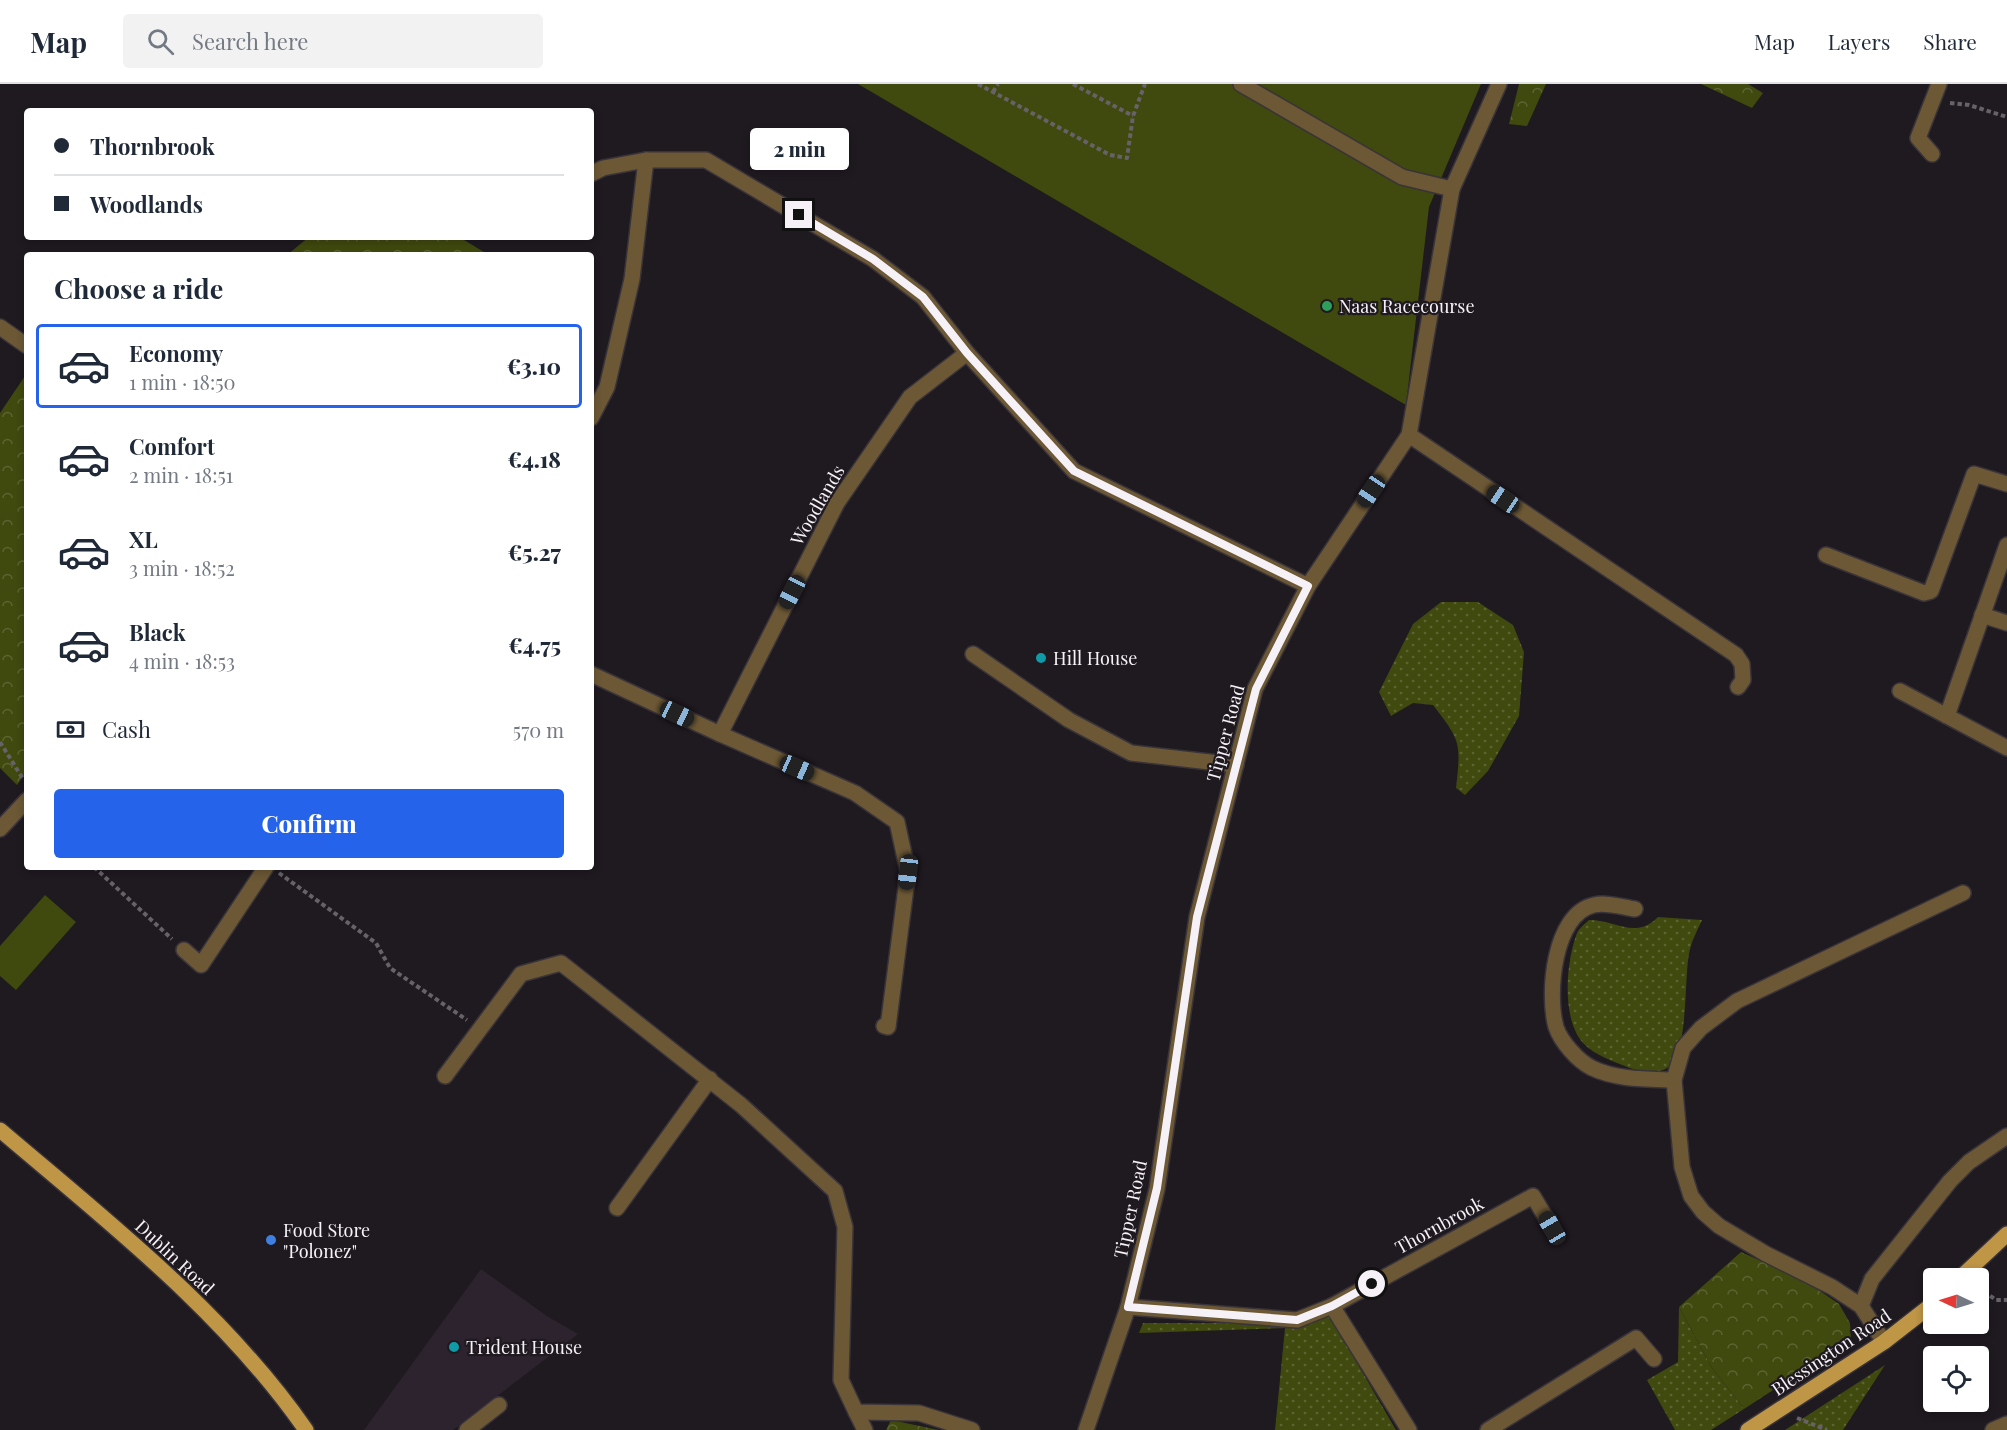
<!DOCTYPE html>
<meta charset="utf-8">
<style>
body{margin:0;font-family:"Playfair Display",serif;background:#f2f2f3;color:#1f2937;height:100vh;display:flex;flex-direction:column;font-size:22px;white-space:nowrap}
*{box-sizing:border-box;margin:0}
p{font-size:20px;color:#747a83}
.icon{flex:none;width:33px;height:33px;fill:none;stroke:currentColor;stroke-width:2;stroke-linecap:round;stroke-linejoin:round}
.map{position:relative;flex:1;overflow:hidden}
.side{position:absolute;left:24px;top:168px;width:570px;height:618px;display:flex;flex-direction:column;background:#fff;border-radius:6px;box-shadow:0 3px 9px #0003}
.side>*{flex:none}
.top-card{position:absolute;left:24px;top:24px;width:570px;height:132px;border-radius:6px;box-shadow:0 3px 9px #0003;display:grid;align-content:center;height:132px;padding:0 30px;background:#fff}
.needle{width:39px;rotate:274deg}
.tools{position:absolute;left:1923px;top:1184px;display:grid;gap:12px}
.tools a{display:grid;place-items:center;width:66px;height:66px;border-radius:6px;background:#fff;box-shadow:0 3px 9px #0003;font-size:30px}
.end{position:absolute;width:27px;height:27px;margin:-14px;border:8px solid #f5f1f6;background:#111;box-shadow:0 0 0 3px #111}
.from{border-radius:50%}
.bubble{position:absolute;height:42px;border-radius:6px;background:#fff;box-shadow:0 3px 9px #0003;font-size:20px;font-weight:800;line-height:42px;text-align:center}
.car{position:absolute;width:18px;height:36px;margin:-18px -9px;border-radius:8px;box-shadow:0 0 4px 2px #0007;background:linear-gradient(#222 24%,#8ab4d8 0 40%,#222 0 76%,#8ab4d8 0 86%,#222 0)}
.top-card b{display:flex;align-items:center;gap:21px;height:57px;font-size:22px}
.top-card b+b{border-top:2px solid #e0e1e3}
.top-card i{width:15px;height:15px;background:#1f2937}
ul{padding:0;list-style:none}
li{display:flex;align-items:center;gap:18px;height:84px;margin:0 12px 9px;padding:0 18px;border:3px solid transparent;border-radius:6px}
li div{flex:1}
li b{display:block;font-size:22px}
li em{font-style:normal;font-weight:800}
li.active{border-color:#2563eb}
li>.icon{width:54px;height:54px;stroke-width:1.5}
h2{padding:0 30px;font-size:27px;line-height:72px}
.pay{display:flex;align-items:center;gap:15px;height:66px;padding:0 30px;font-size:22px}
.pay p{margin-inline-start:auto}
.action{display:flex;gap:12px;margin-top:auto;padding:12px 30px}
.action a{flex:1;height:69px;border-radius:6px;background:#2563eb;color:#fff;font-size:24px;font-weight:800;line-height:69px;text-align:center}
header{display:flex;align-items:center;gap:36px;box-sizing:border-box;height:84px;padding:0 30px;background:#fff;border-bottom:2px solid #e0e1e3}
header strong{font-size:28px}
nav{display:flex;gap:33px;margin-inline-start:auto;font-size:21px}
.search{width:420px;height:54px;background:#f2f2f3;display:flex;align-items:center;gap:15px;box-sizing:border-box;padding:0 21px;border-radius:6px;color:#747a83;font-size:22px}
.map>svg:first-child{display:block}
.built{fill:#2d232e}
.grass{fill:url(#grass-dots)}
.park{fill:url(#park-crowns)}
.garden{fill:#40490e}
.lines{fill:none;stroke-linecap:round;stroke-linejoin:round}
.minor-casing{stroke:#39333a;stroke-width:18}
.major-casing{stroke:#39333a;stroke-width:18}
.path{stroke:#676268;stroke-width:4;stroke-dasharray:4.5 3;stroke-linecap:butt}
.minor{stroke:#6c5835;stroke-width:15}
.major{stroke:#bf9546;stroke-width:15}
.route{stroke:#f5f1f6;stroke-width:8}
.leisure-dot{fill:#2e9e5b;stroke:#1f1920;stroke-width:2}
.culture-dot{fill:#0f9aa8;stroke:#1f1920;stroke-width:2}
.shop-dot{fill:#3f7fe0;stroke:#1f1920;stroke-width:2}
.labels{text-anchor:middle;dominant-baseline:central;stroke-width:4.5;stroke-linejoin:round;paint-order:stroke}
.poi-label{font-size:18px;fill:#f5f1f6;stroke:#1f1920;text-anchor:start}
.street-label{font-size:18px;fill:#f5f1f6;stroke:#1f1920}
</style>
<header>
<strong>Map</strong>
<div class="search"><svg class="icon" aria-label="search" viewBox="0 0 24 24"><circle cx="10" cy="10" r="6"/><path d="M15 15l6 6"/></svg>Search here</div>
<nav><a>Map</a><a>Layers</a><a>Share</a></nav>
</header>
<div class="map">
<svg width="2007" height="1346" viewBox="0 0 2007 1346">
<defs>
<pattern id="grass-dots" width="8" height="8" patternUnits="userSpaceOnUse" patternTransform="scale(1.5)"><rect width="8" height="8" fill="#40490e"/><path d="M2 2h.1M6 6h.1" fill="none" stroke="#5c6432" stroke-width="1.8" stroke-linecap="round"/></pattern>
<pattern id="park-crowns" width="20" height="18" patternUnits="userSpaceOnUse" patternTransform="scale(1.5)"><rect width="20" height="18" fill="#40490e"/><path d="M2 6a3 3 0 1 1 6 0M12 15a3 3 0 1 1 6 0" fill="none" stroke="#5c6432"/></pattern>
</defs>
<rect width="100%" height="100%" fill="#1f1920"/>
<polygon class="built" points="481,1185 547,1232 578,1250 453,1346 364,1346"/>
<g class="grass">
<path d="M1441,518h37l35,23 11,27 -5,64 -31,55 -23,24 -9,-7c5,-45 5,-47 -23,-83l-20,-2 -22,13 -12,-24 34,-68z"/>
<path d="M1658,833l44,3c-5,11 -11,22 -13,34 -5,25 0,101 -22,114 -11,7 -28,3 -40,-1 -14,-6 -33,-12 -44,-24 -22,-25 -17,-81 -6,-110 2,-5 8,-9 12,-13 28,0 46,20 69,-3z"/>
<polygon points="1679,1223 1712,1284 1744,1325 1711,1346 1675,1346 1647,1296 1678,1278"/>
<polygon points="1328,1229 1396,1346 1275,1346 1285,1244 1139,1249 1143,1239 1301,1239"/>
<polygon points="1885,1281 1843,1346 1785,1346"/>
</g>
<g class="park">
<polygon points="1519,0 1546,0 1527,42 1509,40"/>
<polygon points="1701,0 1748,0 1763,9 1752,24"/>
<polygon points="309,153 459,153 489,171 287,171"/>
<polygon points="27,289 27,687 17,701 0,684 0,329"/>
<polygon points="1741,1168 1804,1196 1839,1220 1850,1239 1851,1255 1744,1325 1712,1284 1679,1223"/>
<polygon points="891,1336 939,1346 886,1346"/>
</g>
<g class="garden">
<polygon points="858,0 1481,0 1429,123 1406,321"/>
<polygon points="45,811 76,838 16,906 0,892 0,862"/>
</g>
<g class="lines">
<g class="minor-casing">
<g id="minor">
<polyline points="1241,0 1402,93 1452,105"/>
<polyline points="1932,70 1918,54 1939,0"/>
<polyline points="591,90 603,84 646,76 706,76 873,175 923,213 967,269 1074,387 1308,502"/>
<polyline points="0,243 27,262"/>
<polyline points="591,334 607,303 632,195 646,76"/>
<polyline points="1409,351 1736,571 1742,580 1743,596 1738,603"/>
<polyline points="1826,471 1924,509 1931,507 1974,390 2007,400"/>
<polyline points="1982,531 2007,539"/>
<polyline points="973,570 1069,636 1131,669 1236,681"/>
<polyline points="591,590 720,650"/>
<polyline points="1900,607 2007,664"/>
<polyline points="1947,632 2007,461"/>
<polyline points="0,745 27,716"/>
<path d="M1635,825c-13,-2 -29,-7 -41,-4 -41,9 -47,90 -38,122 5,15 22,34 36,41 25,12 55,11 82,12"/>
<polyline points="184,866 201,881 266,783"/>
<polyline points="884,942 888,943 908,788 897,738 855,709 720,650 837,419 910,313 967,269"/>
<polyline points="445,992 521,890 561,879 741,1021 835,1107 845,1143 841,1296 856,1328 919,1329 972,1346"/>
<polyline points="617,1124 710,995"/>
<polyline points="1332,1222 1409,1346"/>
<polyline points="1861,1222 1872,1195 1950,1097 1969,1078 2007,1052"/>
<polyline points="1128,1223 1297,1236 1332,1222 1533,1112 1552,1144"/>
<polyline points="1884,1258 1861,1222 1832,1203 1766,1170 1719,1142 1703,1128 1691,1112 1682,1083 1674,996 1683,964 1701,944 1737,917 1963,809"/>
<polyline points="856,1328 865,1346"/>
<polyline points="467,1346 499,1321"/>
<polyline points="1086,1346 1128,1223 1157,1105 1197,833 1255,605 1308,502 1409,351 1452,105 1499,0"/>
<polyline points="1488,1346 1636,1254 1654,1275"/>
<polyline points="1993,1346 2007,1340"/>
</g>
</g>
<g class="major-casing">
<g id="major">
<path d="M0,1046c108,92 224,182 306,300"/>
<polyline points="1960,1194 2007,1150"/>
<polyline points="1748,1346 1884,1258 1934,1219"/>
</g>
</g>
<g class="path">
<polyline points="978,0 1110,71 1127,74 1133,32 1145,0"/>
<polyline points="1073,0 1133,32"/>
<polyline points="993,8 998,0"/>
<polyline points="1950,19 1969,21 2007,33"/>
<polyline points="0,658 23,695"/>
<polyline points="94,783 172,855"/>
<polyline points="279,789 376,859 390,884 467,936"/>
<polyline points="1978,1203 1996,1216 2007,1216"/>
<polyline points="1797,1334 1827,1346"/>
</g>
<use href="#minor" class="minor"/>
<use href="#major" class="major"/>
</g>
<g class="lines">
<polyline class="route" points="799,131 873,175 923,213 967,269 1074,387 1308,502 1256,605 1197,833 1157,1104 1128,1223 1297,1236 1332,1222 1372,1200"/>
</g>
<circle class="leisure-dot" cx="1327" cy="222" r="6"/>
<g class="culture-dot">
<circle cx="1041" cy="574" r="6"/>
<circle cx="454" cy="1263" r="6"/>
</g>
<circle class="shop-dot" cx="271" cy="1156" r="6"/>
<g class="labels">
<g class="poi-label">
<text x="1339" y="222">Naas Racecourse</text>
<text x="1053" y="574">Hill House</text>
<text x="283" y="1146">Food Store<tspan x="283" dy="21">"Polonez"</tspan></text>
<text x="466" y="1263">Trident House</text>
</g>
<g class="street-label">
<text transform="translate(817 421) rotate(-60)">Woodlands</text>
<text transform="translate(1225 649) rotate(-75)">Tipper Road</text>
<text transform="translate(1130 1125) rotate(-78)">Tipper Road</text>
<text transform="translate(1439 1141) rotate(-29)">Thornbrook</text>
<text transform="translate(175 1173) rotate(43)">Dublin Road</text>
<text transform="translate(1831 1268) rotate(-34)">Blessington Road</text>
</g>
</g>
</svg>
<div class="tools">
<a><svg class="needle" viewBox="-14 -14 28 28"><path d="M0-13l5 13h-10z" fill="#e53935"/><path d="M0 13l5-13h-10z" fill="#747a83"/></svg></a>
<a><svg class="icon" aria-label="locate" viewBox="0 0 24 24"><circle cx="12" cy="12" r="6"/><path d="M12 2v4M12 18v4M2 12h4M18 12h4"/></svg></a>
</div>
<i class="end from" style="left:1372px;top:1200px"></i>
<i class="end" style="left:799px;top:131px"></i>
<div class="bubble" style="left:750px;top:44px;width:99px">2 min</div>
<i class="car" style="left:1371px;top:407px;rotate:214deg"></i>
<i class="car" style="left:1503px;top:415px;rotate:304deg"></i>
<i class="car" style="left:792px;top:508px;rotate:207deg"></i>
<i class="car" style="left:677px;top:630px;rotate:115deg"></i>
<i class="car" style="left:797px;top:684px;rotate:114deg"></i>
<i class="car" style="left:908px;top:788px;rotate:187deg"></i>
<i class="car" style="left:1552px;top:1144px;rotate:330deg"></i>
<div class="top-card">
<b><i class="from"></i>Thornbrook</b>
<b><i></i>Woodlands</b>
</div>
<section class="side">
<h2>Choose a ride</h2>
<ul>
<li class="active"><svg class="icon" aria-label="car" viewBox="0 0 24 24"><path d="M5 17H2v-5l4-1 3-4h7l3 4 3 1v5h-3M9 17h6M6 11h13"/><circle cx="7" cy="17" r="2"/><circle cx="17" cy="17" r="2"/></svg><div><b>Economy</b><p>1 min · 18:50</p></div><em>€3.10</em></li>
<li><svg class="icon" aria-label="car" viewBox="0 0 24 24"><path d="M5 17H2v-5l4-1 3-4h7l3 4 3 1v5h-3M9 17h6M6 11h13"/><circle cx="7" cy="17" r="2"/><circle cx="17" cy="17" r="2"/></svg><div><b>Comfort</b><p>2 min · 18:51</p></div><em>€4.18</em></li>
<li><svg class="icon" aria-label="car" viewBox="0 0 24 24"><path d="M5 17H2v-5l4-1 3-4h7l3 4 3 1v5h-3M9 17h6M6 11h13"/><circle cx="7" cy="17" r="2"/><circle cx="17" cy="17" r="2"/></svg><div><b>XL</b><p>3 min · 18:52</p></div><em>€5.27</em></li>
<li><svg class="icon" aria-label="car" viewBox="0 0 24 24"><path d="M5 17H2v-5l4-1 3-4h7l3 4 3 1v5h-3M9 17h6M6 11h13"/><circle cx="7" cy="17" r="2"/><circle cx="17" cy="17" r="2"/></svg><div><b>Black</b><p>4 min · 18:53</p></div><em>€4.75</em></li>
</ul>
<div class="pay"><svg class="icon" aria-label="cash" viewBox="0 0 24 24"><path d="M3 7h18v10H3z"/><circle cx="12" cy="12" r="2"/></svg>Cash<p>570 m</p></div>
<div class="action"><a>Confirm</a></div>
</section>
</div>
